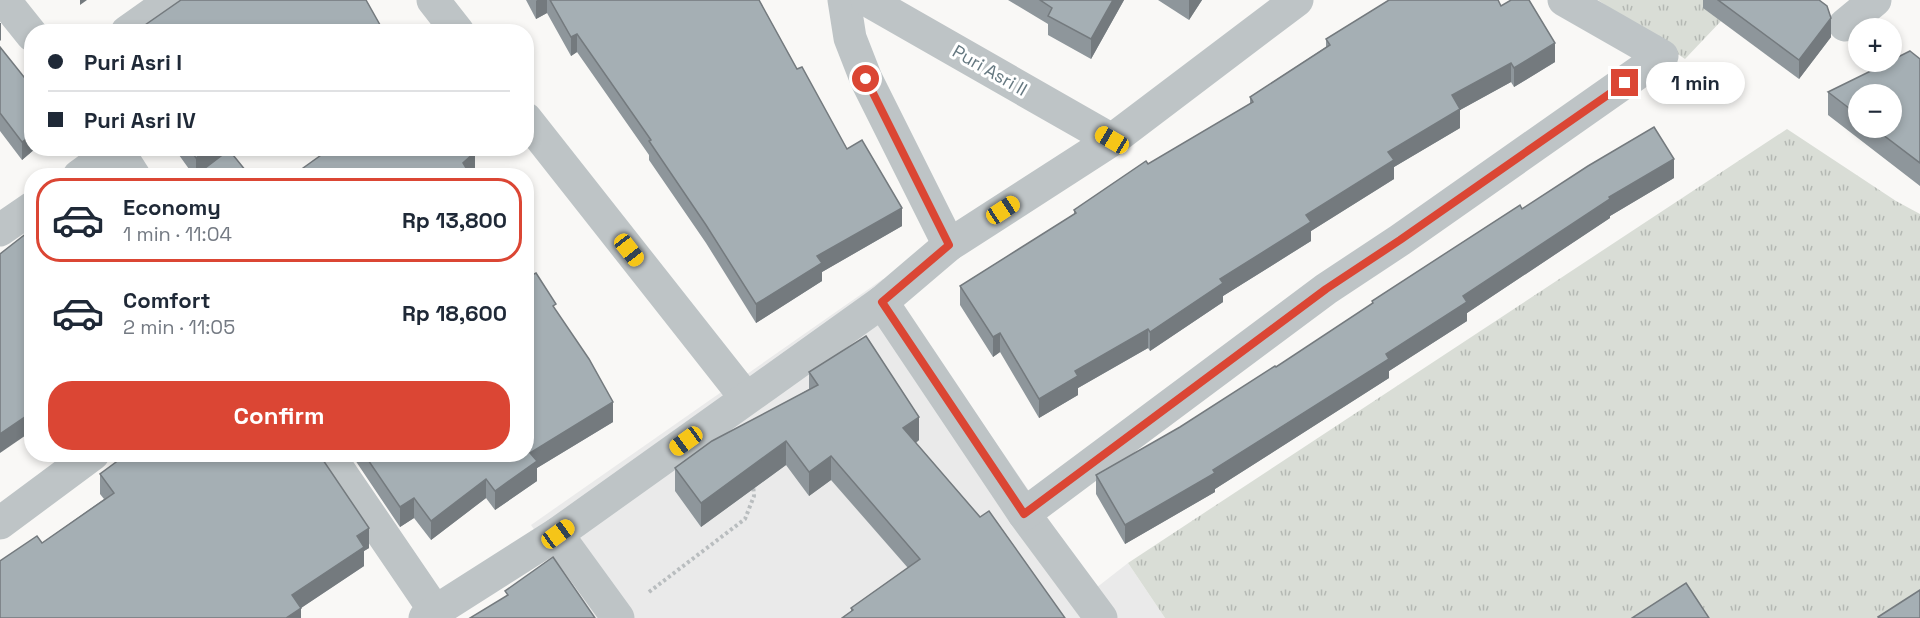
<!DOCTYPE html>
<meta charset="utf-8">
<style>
body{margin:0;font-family:"Space Grotesk",sans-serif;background:#f2f2f3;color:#1f2937;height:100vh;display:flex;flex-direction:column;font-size:22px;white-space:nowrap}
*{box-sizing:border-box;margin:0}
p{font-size:20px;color:#747a83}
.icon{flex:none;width:33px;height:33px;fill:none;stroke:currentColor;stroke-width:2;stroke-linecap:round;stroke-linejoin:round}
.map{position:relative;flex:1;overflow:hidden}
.details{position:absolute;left:24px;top:168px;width:510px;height:294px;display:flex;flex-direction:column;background:#fff;border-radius:24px;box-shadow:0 3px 9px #0003}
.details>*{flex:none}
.top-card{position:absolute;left:24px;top:24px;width:510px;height:132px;border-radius:24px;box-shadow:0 3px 9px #0003;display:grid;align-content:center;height:132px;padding:0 24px;background:#fff}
.fabs{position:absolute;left:1848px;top:18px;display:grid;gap:12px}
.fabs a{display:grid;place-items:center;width:54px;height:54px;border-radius:50%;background:#fff;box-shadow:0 3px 9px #0003;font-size:30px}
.end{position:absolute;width:27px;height:27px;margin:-14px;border:8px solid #db4634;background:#fff;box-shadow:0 0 0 3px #fff}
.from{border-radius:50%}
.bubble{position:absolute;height:42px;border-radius:21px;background:#fff;box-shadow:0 3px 9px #0003;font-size:20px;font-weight:800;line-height:42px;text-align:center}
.car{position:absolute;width:18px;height:36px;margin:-18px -9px;border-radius:8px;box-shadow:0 0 4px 2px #0007;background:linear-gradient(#f5c518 24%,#345 0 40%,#f5c518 0 76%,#345 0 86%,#f5c518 0)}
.top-card b{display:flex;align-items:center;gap:21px;height:57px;font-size:22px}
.top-card b+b{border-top:2px solid #e0e1e3}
.top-card i{width:15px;height:15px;background:#1f2937}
ul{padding:10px 0 0;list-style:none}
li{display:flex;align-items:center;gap:18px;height:84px;margin:0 12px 9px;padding:0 12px;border:3px solid transparent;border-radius:24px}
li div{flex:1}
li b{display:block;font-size:22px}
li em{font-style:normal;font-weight:800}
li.active{border-color:#db4634}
li>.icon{width:54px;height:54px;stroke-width:1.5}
.cta{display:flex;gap:12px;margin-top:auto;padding:12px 24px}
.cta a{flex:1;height:69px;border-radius:24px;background:#db4634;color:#fff;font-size:24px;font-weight:800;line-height:69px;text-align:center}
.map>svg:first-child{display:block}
.built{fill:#eaeaea}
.grass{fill:url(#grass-tufts)}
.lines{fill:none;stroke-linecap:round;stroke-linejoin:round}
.path{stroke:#b9bdbf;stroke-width:4;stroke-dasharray:3 3;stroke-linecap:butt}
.street{stroke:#bec4c6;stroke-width:33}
.wall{fill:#8e969b;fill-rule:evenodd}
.shaded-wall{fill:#747a7e}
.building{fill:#a5afb4;stroke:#747a7e;stroke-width:1.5}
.route{stroke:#db4634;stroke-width:8}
.labels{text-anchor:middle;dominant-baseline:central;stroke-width:6;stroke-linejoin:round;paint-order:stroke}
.street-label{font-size:18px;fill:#657880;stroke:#fff}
</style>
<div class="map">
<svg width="1920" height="618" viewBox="0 0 1920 618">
<defs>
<pattern id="grass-tufts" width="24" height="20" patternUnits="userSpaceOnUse" patternTransform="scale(1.5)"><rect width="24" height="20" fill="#d9ddd6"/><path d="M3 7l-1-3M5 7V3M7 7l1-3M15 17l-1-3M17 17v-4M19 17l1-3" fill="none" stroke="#b4b8b3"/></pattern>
</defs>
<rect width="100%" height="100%" fill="#f9f8f6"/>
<polygon class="built" points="883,279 1096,588 1128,563 1165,618 594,618 531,525"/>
<g class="grass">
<polygon points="1598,0 1741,0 1685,59"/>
<polygon points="1787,129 1896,201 1920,214 1920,594 1883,618 1709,618 1691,591 1650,618 1165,618 1128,563"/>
</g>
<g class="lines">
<polyline class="path" points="649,592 745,519 754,496 753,484"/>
<g class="street">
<polyline points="4,0 32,35"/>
<polyline points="433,0 458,32"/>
<polyline points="844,0 850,38 866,79 949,245"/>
<polyline points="867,0 1112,140"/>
<polyline points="1845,25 1875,0"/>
<polyline points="127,32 172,0"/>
<polyline points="526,119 746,398"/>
<polyline points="116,148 134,176"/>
<polyline points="79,176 116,149"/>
<polyline points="0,230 32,208"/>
<polyline points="882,302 1024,514 1101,618"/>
<polyline points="328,454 435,611"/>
<polyline points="1024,514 1326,289 1400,240 1662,56 1564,0"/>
<polyline points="0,523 93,454"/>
<polyline points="557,534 618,618"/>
<polyline points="425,618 557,534 882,302 949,245 1112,140 1297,0"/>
</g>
</g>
<g class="wall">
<polygon points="526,0 759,0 797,69 847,149 902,226 822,272 822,281 756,323 706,243 649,160 649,155 577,52 571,56 547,13 536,19"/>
<polygon points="1008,0 1124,0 1091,59 1048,35 1048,24"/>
<polygon points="1158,0 1202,0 1189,20"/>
<polygon points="1703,0 1819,0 1831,37 1799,79 1703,8"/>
<polygon points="1501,6 1555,62 1514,87 1511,82 1460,110 1460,128 1394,167 1394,179 1311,231 1311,241 1223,296 1223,302 1150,351 1148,348 1078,388 1078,395 1039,418 1000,352 993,357 960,305 960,286 1074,214 1074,210 1148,164 1250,104 1250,97 1326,47 1326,39"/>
<polygon points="0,47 32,148 36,148 22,160 0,131"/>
<path d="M1920,59v127l-92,-71v-23zM1858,94l34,34h-34z"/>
<polygon points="174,148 235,148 230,152 250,176 200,176 200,174 199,176 194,176"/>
<polygon points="318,148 472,148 475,172 471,175 322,155"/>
<polygon points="1674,178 1610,216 1610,218 1467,313 1467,321 1389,371 1389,378 1215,489 1215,492 1125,544 1096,494 1096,475 1180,427 1276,367 1372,304 1372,301 1522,209"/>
<polygon points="556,311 613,422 537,468 537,481 495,510 486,498 431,540 414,518 400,527 351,454 526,454"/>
<polygon points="809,372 919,440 916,443 980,517 851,612 851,608 908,568 831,480 809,496 786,465 701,527 675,491 675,468 809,389"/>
<polygon points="100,474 369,548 364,551 364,566 301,608 301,618 42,543 104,499 100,494"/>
</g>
<g class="shaded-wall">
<polygon points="80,0 87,0 80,5"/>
<polygon points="537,0 547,0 547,13 536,19 536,1"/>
<polygon points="1113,0 1124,0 1091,59 1091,39"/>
<polygon points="1189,0 1202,0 1189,20"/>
<polygon points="1831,18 1831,37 1799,79 1799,60"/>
<polygon points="0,23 1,23 1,40 0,41"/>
<polygon points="577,34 577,52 571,56 571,37"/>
<polygon points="1555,43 1555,62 1514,87 1514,68"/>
<polygon points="1511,63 1511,82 1460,110 1460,128 1394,167 1394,179 1311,231 1311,241 1223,296 1223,302 1150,351 1150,332 1388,152 1452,95"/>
<polygon points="32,135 32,148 36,148 22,160 22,142"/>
<polygon points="208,148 235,148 201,174 200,172 200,174 199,176 196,176 196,158"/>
<polygon points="475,152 475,172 471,176 463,163"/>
<polygon points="1674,159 1674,178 1610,216 1610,218 1467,313 1467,321 1389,371 1389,378 1215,489 1215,492 1125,544 1125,525 1213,470 1386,354 1463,296 1609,197"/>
<polygon points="902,208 902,226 822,272 822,281 756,323 756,304 817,256"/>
<polygon points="1148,329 1148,348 1078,388 1078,395 1039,418 1039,399 1075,371"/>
<polygon points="1000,333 1000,352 993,357 993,337"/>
<polygon points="613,402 613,422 537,468 537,481 495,510 495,491 530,453"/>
<polygon points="32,412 32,431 0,453 0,434"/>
<polygon points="919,417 919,440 903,451 903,428"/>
<polygon points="786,441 786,465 701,527 701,503"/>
<polygon points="831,456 831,480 809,496 809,472"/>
<polygon points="486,479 486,498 431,540 431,521"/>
<polygon points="414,498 414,518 400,527 400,507"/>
<polygon points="369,528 369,548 364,551 364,566 301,608 301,618 286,618 292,595 357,536"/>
</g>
<g class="building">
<polygon points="181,0 366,0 384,32 135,32"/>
<polygon points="550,0 759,0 797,69 802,67 847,149 862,140 902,208 817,256 822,263 756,304 706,225 649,141 651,140 577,34 571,37"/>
<polygon points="1040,0 1113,0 1091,39 1048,16 1052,8"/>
<polygon points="1389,0 1498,0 1501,6 1511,0 1529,0 1555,43 1514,68 1511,63 1452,95 1460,109 1388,152 1394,160 1306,215 1311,222 1220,279 1223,283 1150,332 1148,329 1075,371 1078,376 1039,399 1000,333 993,337 960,286 1076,213 1074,210 1146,161 1148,164 1253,102 1250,97 1330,45 1326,39"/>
<polygon points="1718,0 1819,0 1827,6 1831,18 1799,60"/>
<polygon points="0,47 32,87 32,135 22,142 0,113"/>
<polygon points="1910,51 1920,59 1920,163 1874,128 1892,128 1892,94 1858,94 1858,115 1828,92 1889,62 1892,62 1892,60"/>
<polygon points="1654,127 1674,159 1609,197 1610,199 1463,296 1467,302 1386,354 1389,359 1213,470 1215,473 1125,525 1096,475 1180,427 1275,366 1276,367 1373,303 1372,301 1520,205 1522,209 1588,166"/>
<polygon points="189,148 208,148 196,158"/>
<polygon points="331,148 472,148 475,152 463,163 471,176 292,176"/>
<polygon points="229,150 250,176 203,176 200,172"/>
<polygon points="32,229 32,412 0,434 0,254"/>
<polygon points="536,273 556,304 553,306 589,359 613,402 530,453 537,461 495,491 486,479 431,521 414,498 400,507 364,454 526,454 526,274 528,277"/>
<polygon points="866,336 919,417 903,428 980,517 989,511 1065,618 842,618 853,610 851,608 920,559 831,456 809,472 786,441 701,503 675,468 712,441 818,385 809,372"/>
<polygon points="127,454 319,454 369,528 357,536 364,547 292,595 301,608 286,618 0,618 0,561 37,536 42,543 114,493 100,474"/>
<polygon points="553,557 595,618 470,618 508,595 505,591"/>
<polygon points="1686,583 1709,618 1632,618"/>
<polygon points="1920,590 1920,618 1879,618 1878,617"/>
</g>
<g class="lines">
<polyline class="route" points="866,79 949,245 882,302 1024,514 1326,289 1400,240 1625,83"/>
</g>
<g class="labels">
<g class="street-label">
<text transform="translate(990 70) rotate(30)">Puri Asri II</text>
</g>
</g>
</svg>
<div class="fabs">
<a>+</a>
<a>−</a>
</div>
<i class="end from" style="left:866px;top:79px"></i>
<i class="end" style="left:1625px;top:83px"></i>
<div class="bubble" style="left:1646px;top:62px;width:99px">1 min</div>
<i class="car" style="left:1112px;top:140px;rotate:300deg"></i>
<i class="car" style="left:1003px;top:210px;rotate:57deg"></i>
<i class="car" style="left:629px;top:250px;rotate:142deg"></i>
<i class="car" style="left:686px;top:441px;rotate:234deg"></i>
<i class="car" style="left:558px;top:534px;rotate:54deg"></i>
<div class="top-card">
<b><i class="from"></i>Puri Asri I</b>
<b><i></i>Puri Asri IV</b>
</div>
<section class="details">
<ul>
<li class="active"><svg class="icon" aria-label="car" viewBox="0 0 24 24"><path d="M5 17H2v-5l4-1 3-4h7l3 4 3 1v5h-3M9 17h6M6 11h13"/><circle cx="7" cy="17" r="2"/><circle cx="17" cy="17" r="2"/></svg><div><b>Economy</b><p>1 min · 11:04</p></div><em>Rp 13,800</em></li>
<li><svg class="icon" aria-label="car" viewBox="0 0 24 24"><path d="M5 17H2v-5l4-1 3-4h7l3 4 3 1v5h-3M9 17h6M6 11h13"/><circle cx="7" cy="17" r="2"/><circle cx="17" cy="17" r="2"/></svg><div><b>Comfort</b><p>2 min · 11:05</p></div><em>Rp 18,600</em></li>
</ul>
<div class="cta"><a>Confirm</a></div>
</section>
</div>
